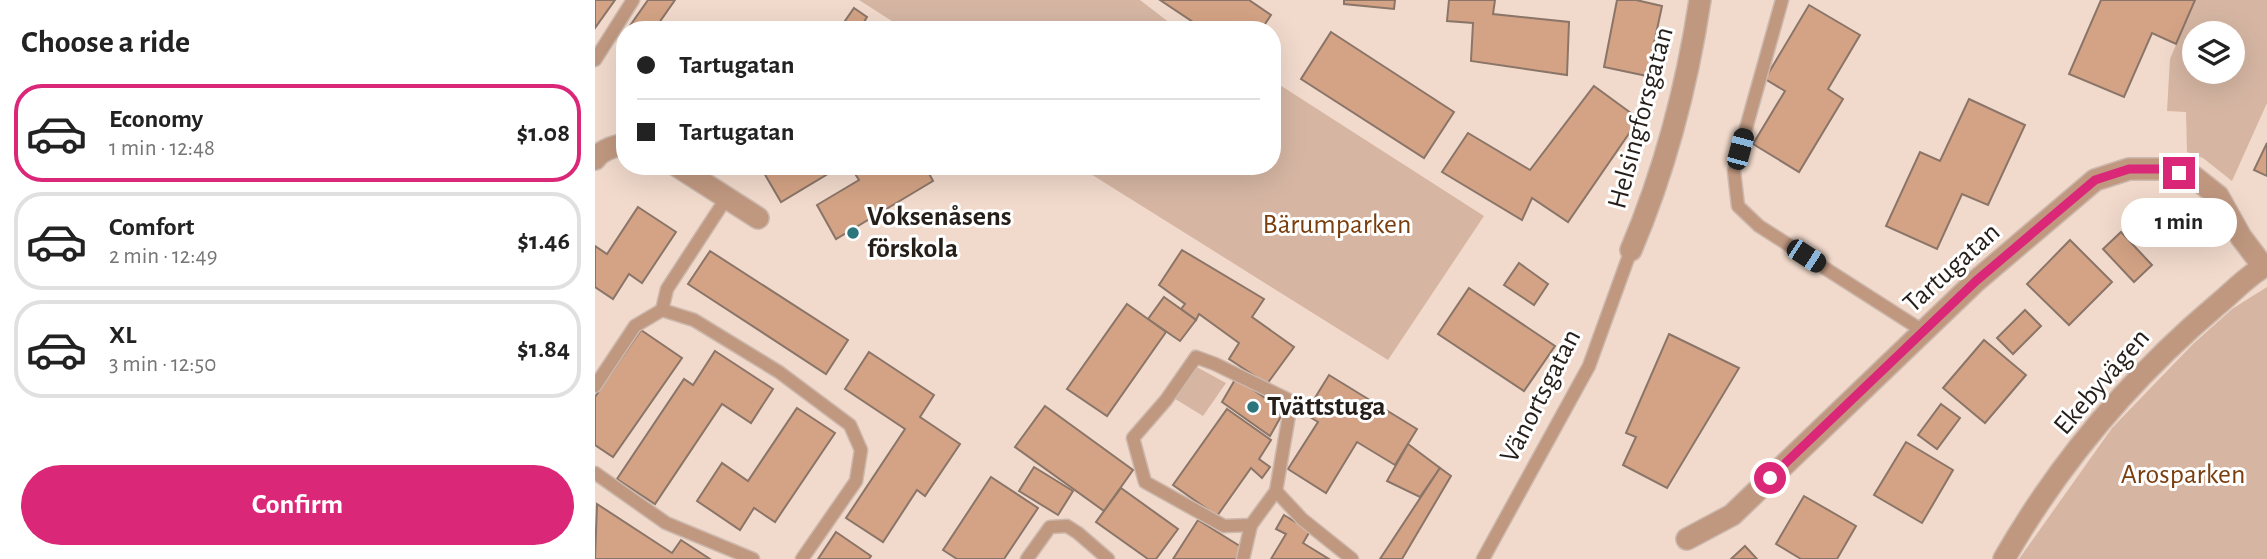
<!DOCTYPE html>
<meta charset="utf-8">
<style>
body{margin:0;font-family:"Alegreya Sans",sans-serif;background:#f6f6f6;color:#222;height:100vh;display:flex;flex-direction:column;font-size:26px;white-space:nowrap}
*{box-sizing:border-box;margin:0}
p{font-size:23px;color:#767676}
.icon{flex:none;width:38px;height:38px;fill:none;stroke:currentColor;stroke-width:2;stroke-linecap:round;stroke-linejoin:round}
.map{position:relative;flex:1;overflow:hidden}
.panel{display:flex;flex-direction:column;background:#fff;width:595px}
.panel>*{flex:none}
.banner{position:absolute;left:21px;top:21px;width:665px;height:154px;border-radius:28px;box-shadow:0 7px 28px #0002;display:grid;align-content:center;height:154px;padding:0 21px;background:#fff}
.buttons{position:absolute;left:1587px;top:21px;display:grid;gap:14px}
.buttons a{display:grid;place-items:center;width:63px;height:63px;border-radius:50%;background:#fff;box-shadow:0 7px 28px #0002;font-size:35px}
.end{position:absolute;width:32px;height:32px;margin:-16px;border:9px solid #db2777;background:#fff;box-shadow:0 0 0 4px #fff}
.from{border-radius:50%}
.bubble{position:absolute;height:49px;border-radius:24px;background:#fff;box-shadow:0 7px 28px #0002;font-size:23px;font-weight:700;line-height:49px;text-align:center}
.car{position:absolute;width:21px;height:42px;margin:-21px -10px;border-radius:9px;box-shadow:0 0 5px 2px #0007;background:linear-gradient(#222 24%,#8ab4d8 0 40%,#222 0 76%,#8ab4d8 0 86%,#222 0)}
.banner b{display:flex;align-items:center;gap:24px;height:66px;font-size:26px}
.banner b+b{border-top:2px solid #e0e0e0}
.banner i{width:18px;height:18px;background:#222}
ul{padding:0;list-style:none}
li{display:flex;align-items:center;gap:21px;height:98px;margin:0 14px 10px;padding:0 7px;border:4px solid #e0e0e0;border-radius:28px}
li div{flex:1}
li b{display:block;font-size:26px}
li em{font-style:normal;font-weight:700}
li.selected{border-color:#db2777}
li>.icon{width:63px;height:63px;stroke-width:1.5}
h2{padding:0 21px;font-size:32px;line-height:84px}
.action{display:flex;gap:14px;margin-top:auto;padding:14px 21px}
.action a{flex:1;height:80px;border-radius:42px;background:#db2777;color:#fff;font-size:28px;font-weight:700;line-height:80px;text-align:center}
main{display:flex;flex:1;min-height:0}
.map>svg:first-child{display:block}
.green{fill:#d6b6a3;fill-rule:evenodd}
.building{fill:#d4a385;stroke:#8a7568;stroke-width:2}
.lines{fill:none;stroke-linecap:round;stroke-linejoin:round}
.lane-casing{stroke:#ccb8ac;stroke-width:15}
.street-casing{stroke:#ccb8ac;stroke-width:24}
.lane{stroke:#c09880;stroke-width:12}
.street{stroke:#c09880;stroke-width:21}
.route{stroke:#db2777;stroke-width:9}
.poi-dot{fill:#2c757c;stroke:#fff;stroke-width:2.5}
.labels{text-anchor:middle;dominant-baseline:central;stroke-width:6;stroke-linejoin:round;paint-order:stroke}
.street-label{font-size:28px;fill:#261e19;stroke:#fff}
.poi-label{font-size:28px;font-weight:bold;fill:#261e19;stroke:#fff;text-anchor:start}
.park-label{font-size:28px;fill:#7a3e0e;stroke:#fff}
</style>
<main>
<section class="panel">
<h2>Choose a ride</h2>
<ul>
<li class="selected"><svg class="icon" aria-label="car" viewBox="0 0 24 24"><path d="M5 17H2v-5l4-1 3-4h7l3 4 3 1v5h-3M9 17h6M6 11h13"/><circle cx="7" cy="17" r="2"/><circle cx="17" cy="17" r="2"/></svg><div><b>Economy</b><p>1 min · 12:48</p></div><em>$1.08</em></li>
<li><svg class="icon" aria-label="car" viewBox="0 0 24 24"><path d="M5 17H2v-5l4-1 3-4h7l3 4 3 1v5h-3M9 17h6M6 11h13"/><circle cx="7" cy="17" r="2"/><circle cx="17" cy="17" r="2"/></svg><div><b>Comfort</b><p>2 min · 12:49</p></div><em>$1.46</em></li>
<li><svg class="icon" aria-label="car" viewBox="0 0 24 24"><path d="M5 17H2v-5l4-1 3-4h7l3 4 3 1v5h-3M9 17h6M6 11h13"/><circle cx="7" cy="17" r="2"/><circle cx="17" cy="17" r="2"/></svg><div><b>XL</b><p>3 min · 12:50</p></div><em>$1.84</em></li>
</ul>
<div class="action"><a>Confirm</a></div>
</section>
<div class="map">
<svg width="1672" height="559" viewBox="0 0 1672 559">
<rect width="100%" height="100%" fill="#f1dacc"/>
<g class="green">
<polygon points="264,0 545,0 584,30 311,30"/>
<path d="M1600,0h72v103l-35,78 -29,-23 -16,-6 -1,-40 -19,-1 3,-52zM1600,33h38v39h-38z"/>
<polygon points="677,80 889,216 793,360 483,166 677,166"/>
<polygon points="1672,287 1672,559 1424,559 1517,428 1598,344 1637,309"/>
<polygon points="598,365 631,383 608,416 577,397"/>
</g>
<g class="building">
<polygon points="0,0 20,0 0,28"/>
<polygon points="53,0 80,0 59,30 32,30"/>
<polygon points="565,0 654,0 676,15 666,30 610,30"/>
<polygon points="749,0 800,0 799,9 749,4"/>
<polygon points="854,0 900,0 898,14 974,22 972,75 876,61 878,23 852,21"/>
<polygon points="1022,0 1041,0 1067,6 1052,76 1009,67"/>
<polygon points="1506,0 1600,0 1581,44 1557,33 1529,97 1474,74"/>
<polygon points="1214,5 1265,35 1233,89 1248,99 1204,172 1158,144 1190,91 1170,79"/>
<polygon points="259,8 272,17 264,30 250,21"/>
<polygon points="736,32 859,112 829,158 706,79"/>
<polygon points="999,86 1044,119 973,222 937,198 927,220 847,172 873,133 935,170"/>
<polygon points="1374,99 1430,125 1393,205 1367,194 1342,249 1291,226 1325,152 1345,161"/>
<polygon points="1672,143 1672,176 1659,170"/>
<polygon points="165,166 246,166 186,202"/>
<polygon points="255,166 330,166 338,181 241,239 222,205 264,180"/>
<polygon points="43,207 81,232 47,283 34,274 18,299 0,287 0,246 12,254"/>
<polygon points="1526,232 1557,265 1539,282 1508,249"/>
<polygon points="1475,240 1517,282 1474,325 1432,284"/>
<polygon points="587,250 669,299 657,317 699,347 672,384 634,359 644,343 604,314 601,320 586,309 590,304 564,285"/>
<polygon points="115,251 253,340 231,374 93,284"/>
<polygon points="924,263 953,284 939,305 909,285"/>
<polygon points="874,288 960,346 929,391 843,334"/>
<polygon points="569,297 601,320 585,341 553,319"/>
<polygon points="532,304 571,332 512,416 472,389"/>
<polygon points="1430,310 1446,326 1418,354 1402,338"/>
<polygon points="46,330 87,358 18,457 0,445 0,397"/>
<polygon points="1074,334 1144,368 1072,488 1028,465 1041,437 1031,433"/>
<polygon points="1389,340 1431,375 1390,423 1348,388"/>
<polygon points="120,351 178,389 156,423 127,404 60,504 22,479 89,379 98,385"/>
<polygon points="274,352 339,395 325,417 365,444 330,496 322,490 288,542 251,518 310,429 250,389"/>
<polygon points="734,375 822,429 800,465 762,442 731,493 693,469 723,422 710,414"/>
<polygon points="641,378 689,411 675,436 627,402"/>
<polygon points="1346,404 1365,418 1342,449 1323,435"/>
<polygon points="450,406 538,470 509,511 420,447"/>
<polygon points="202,408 240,433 180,522 159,508 145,530 102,501 127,463 153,481"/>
<polygon points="632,409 676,440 664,459 675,467 667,478 656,468 622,516 578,485"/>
<polygon points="1311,442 1358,470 1327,523 1279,495"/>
<polygon points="813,444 845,468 825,497 792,481"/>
<polygon points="439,467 478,491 463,515 424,491"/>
<polygon points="845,468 856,476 807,559 785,559"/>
<polygon points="396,477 443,508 409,559 362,559 348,550"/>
<polygon points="526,488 583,529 561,559 553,559 501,522"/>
<polygon points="1209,496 1261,526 1242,559 1206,559 1181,544"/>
<polygon points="2,504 77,553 86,540 115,559 0,559"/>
<polygon points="689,515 715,531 708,543 734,559 676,559 691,534 681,529"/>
<polygon points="603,520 648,548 641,559 578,559"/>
<polygon points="241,532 276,556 274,559 223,559"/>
<polygon points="1150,546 1162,559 1136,559"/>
</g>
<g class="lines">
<g class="lane-casing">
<g id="lane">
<polyline points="1187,0 1139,171 1143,206 1164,226 1328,331"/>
<polyline points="0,60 38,0"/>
<polyline points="67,310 72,289 132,197"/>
<polygon points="601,357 620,364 692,399 694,415 681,491 656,525 629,526 550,482 538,438 571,400"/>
<polyline points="0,386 40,326 67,310 99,320 184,372 255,425 266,450 261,481 207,559"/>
<polyline points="0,473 71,523 158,559"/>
<polyline points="681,491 707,519 757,559"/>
<polyline points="432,559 455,527 472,526 483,533 513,559"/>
<polyline points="648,559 656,525"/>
<polyline points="888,559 994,366 1036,250"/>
</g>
</g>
<g class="street-casing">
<g id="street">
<path d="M0,159c6,-9 20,-13 30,-15"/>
<polyline points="82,166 163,218"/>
<path d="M1036,250c34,-80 56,-164 69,-250"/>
<polyline points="1092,539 1137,515 1381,281 1500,180 1534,169 1569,169 1599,177 1623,196 1646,237 1668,266"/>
<path d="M1409,559c55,-96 129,-183 213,-254 16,-13 32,-31 50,-40"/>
</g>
</g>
<use href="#lane" class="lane"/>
<use href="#street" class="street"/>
</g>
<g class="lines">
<polyline class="route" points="1175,478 1381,281 1500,180 1534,169 1569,169 1584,173"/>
</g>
<g class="poi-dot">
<circle cx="258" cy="233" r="7"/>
<circle cx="658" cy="407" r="7"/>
</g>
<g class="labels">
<g class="street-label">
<text transform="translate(1046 118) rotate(-75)">Helsingforsgatan</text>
<text transform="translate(1357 268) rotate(-42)">Tartugatan</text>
<text transform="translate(1507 382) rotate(-49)">Ekebyvägen</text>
<text transform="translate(946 396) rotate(-63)">Vänortsgatan</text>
</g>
<g class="poi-label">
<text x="272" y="217">Voksenåsens<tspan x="272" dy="32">förskola</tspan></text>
<text x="672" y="407">Tvättstuga</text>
</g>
<g class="park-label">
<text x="742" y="225">Bärumparken</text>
<text x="1588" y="475">Arosparken</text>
</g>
</g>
</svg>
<div class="buttons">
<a><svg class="icon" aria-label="layers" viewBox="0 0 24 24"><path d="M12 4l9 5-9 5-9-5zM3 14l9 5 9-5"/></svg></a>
</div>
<i class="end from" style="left:1175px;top:478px"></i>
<i class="end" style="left:1584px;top:173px"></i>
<div class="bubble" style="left:1526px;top:198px;width:116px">1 min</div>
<i class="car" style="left:1145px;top:149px;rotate:15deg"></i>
<i class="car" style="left:1211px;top:256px;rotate:123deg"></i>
<div class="banner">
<b><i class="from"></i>Tartugatan</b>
<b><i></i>Tartugatan</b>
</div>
</div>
</main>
